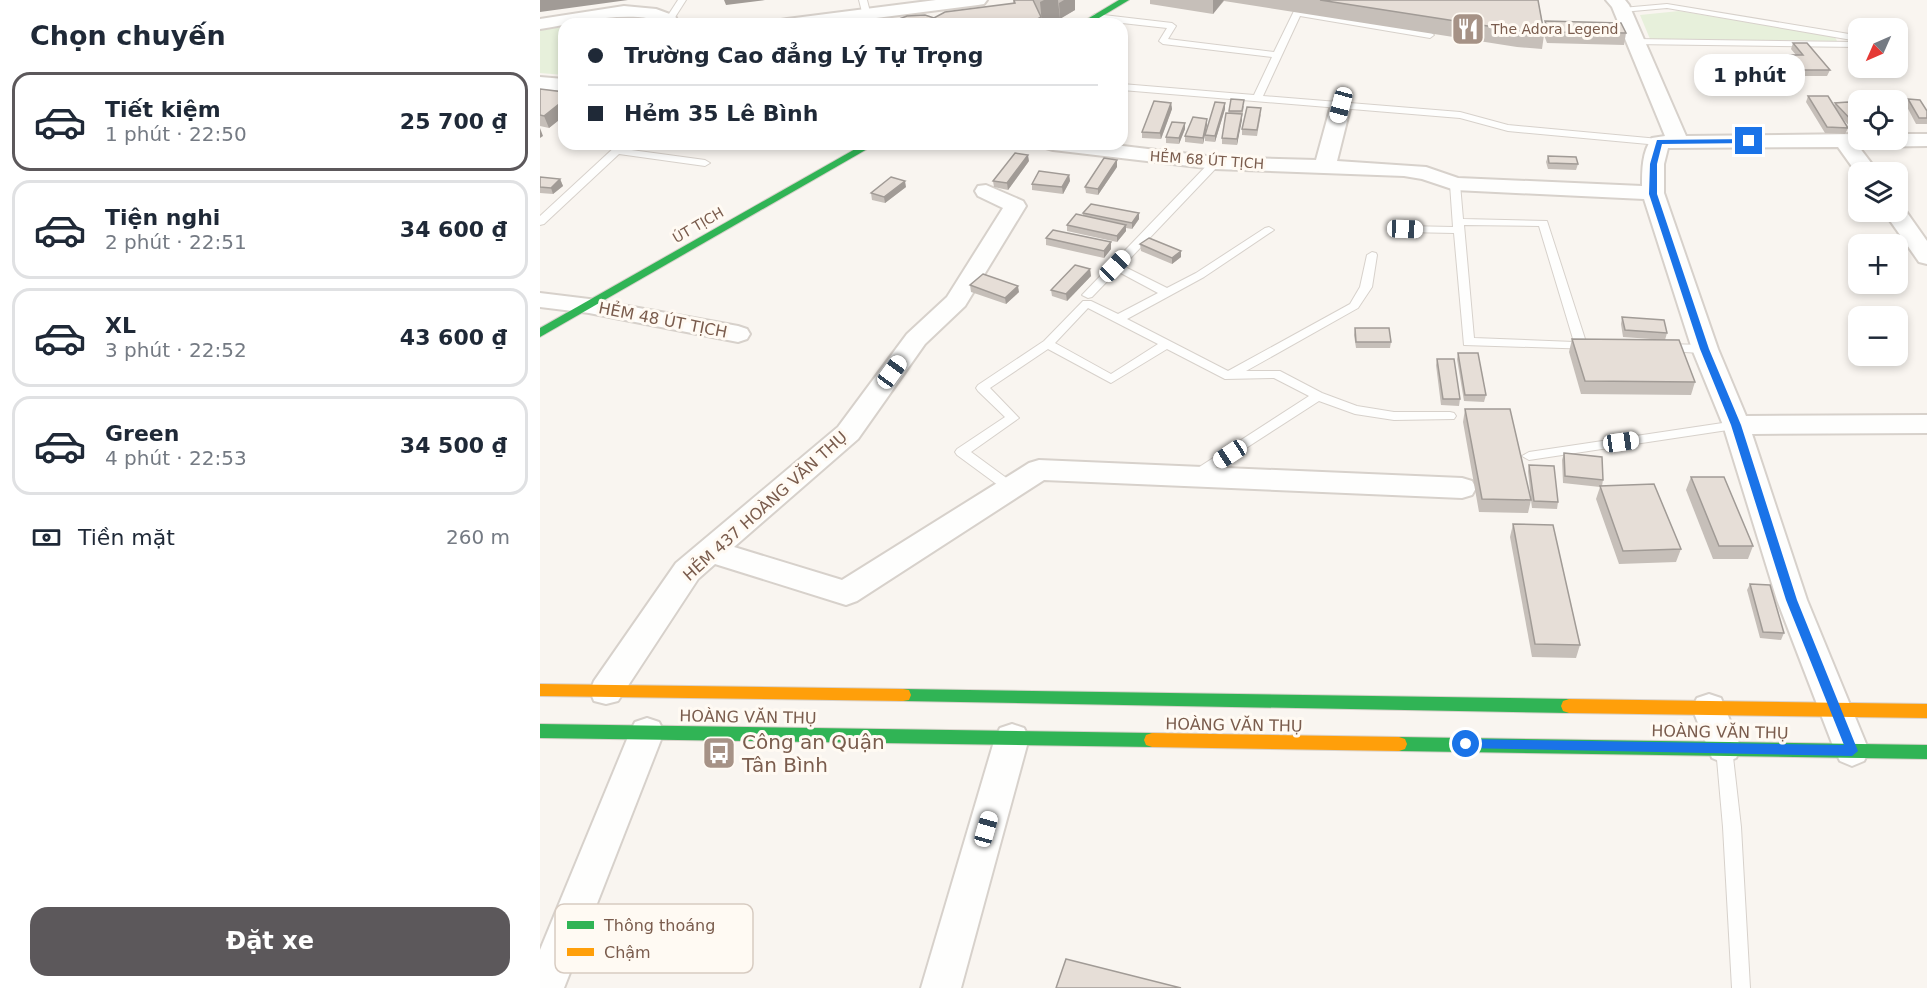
<!DOCTYPE html>
<html lang="vi">
<meta charset="utf-8">
<style>
body{margin:0;font-family:"DejaVu Sans",sans-serif;background:#f6f6f7;color:#1f2937;height:100vh;display:flex;flex-direction:column;font-size:22px;white-space:nowrap}
*{box-sizing:border-box;margin:0}
p{font-size:20px;color:#747a83}
.icon{flex:none;width:33px;height:33px;fill:none;stroke:currentColor;stroke-width:2;stroke-linecap:round;stroke-linejoin:round}
.map{position:relative;flex:1;overflow:hidden}
.panel{display:flex;flex-direction:column;background:#fff;width:540px}
.panel>*{flex:none}
.top-card{position:absolute;left:18px;top:18px;width:570px;height:132px;border-radius:18px;box-shadow:0 3px 9px #0003;display:grid;align-content:center;height:132px;padding:0 30px;background:#fff}
.needle{width:39px;rotate:225deg}
.tools{position:absolute;left:1308px;top:18px;display:grid;gap:12px}
.tools a{display:grid;place-items:center;width:60px;height:60px;border-radius:12px;background:#fff;box-shadow:0 3px 9px #0003;font-size:30px}
.end{position:absolute;width:27px;height:27px;margin:-14px;border:8px solid #1a73e8;background:#fff;box-shadow:0 0 0 3px #fff}
.from{border-radius:50%}
.bubble{position:absolute;height:42px;border-radius:18px;background:#fff;box-shadow:0 3px 9px #0003;font-size:20px;font-weight:700;line-height:42px;text-align:center}
.car{position:absolute;width:18px;height:36px;margin:-18px -9px;border-radius:8px;box-shadow:0 0 4px 2px #0007;background:linear-gradient(#fff 24%,#345 0 40%,#fff 0 76%,#345 0 86%,#fff 0)}
.top-card b{display:flex;align-items:center;gap:21px;height:57px;font-size:22px}
.top-card b+b{border-top:2px solid #e0e1e3}
.top-card i{width:15px;height:15px;background:#1f2937}
ul{padding:0;list-style:none}
li{display:flex;align-items:center;gap:18px;height:99px;margin:0 12px 9px;padding:0 18px;border:3px solid #e0e1e3;border-radius:18px}
li div{flex:1}
li b{display:block;font-size:22px}
li em{font-style:normal;font-weight:700}
li.selected{border-color:#5c585b}
li>.icon{width:54px;height:54px;stroke-width:1.5}
h2{padding:0 30px;font-size:27px;line-height:72px}
.pay{display:flex;align-items:center;gap:15px;height:66px;padding:0 30px;font-size:22px}
.pay p{margin-inline-start:auto}
.primary-button{display:flex;gap:12px;margin-top:auto;padding:12px 30px}
.primary-button a{flex:1;height:69px;border-radius:18px;background:#5c585b;color:#fff;font-size:24px;font-weight:700;line-height:69px;text-align:center}
main{display:flex;flex:1;min-height:0}
.map>svg:first-child{display:block}
.green{fill:#e7f0db}
.lines{fill:none;stroke-linecap:round;stroke-linejoin:round}
.lane-casing{stroke:#d7d1cb;stroke-width:2}
.street-casing{stroke:#d7d1cb;stroke-width:4}
.fast-casing{stroke:#d9d2cb;stroke-width:2}
.slow-casing{stroke:#d9d2cb;stroke-width:2}
.lane{fill:#fefefd;fill-rule:evenodd}
.street{fill:#fefefd;fill-rule:evenodd}
.fast{fill:#30b455;fill-rule:evenodd}
.slow{fill:#ff9f0a;fill-rule:evenodd}
.wall{fill:#c6bfb9}
.shaded-wall{fill:#a19b96}
.building{fill:#e6ded7;stroke:#a19b96;stroke-width:1.5}
.route{fill:#1a73e8}
.labels{text-anchor:middle;dominant-baseline:central;stroke-width:6;stroke-linejoin:round;paint-order:stroke}
.far-poi-label{font-size:14px;fill:#7a5c4d;stroke:#fffaf3;text-anchor:start}
.far-street-label{font-size:14px;fill:#7a5c4d;stroke:#fffaf3}
.street-label{font-size:16px;fill:#7a5c4d;stroke:#fffaf3}
.near-poi-label{font-size:20px;fill:#7a5c4d;stroke:#fffaf3;text-anchor:start}
.key{fill:#fffaf3;stroke:#d7cbc1;stroke-width:1.5}
.key-label{font-size:16px;fill:#7a5c4d}
</style>
<main>
<section class="panel">
<h2>Chọn chuyến</h2>
<ul>
<li class="selected"><svg class="icon" aria-label="car" viewBox="0 0 24 24"><path d="M5 17H2v-5l4-1 3-4h7l3 4 3 1v5h-3M9 17h6M6 11h13"/><circle cx="7" cy="17" r="2"/><circle cx="17" cy="17" r="2"/></svg><div><b>Tiết kiệm</b><p>1 phút · 22:50</p></div><em>25 700 ₫</em></li>
<li><svg class="icon" aria-label="car" viewBox="0 0 24 24"><path d="M5 17H2v-5l4-1 3-4h7l3 4 3 1v5h-3M9 17h6M6 11h13"/><circle cx="7" cy="17" r="2"/><circle cx="17" cy="17" r="2"/></svg><div><b>Tiện nghi</b><p>2 phút · 22:51</p></div><em>34 600 ₫</em></li>
<li><svg class="icon" aria-label="car" viewBox="0 0 24 24"><path d="M5 17H2v-5l4-1 3-4h7l3 4 3 1v5h-3M9 17h6M6 11h13"/><circle cx="7" cy="17" r="2"/><circle cx="17" cy="17" r="2"/></svg><div><b>XL</b><p>3 phút · 22:52</p></div><em>43 600 ₫</em></li>
<li><svg class="icon" aria-label="car" viewBox="0 0 24 24"><path d="M5 17H2v-5l4-1 3-4h7l3 4 3 1v5h-3M9 17h6M6 11h13"/><circle cx="7" cy="17" r="2"/><circle cx="17" cy="17" r="2"/></svg><div><b>Green</b><p>4 phút · 22:53</p></div><em>34 500 ₫</em></li>
</ul>
<div class="pay"><svg class="icon" aria-label="cash" viewBox="0 0 24 24"><path d="M3 7h18v10H3z"/><circle cx="12" cy="12" r="2"/></svg>Tiền mặt<p>260 m</p></div>
<div class="primary-button"><a>Đặt xe</a></div>
</section>
<div class="map">
<svg width="1387" height="988" viewBox="0 0 1387 988">
<rect width="100%" height="100%" fill="#f9f5f0"/>
<g class="green">
<polygon points="1139,11 1295,37 1297,41 1110,39 1100,15"/>
<polygon points="24,27 24,75 0,73 0,30"/>
</g>
<g class="lines">
<g class="lane-casing">
<g id="lane">
<polygon points="138,0 146,0 132,22 126,22 125,20"/>
<polygon points="319,0 327,0 333,24 325,24"/>
<polygon points="1127,4 1315,35 1318,37 1318,47 1092,44 1091,42 1095,39 1313,42 1312,40 1127,8 1082,12 1078,10 1082,8"/>
<polygon points="754,11 890,32 894,35 890,38 760,16 723,96 920,112 968,125 1119,139 1124,142 1119,145 968,131 920,118 582,90 582,84 714,95 732,57 623,44 619,41 627,28 555,20 551,17 555,14 632,23 636,26 628,39 734,52"/>
<polygon points="78,144 89,144 84,149 165,160 170,163 165,166 79,154 4,224 0,225 0,216"/>
<path d="M675,160l5,3 -1,2 -96,101 44,22 29,-15 69,-45 4,-1 5,3 -70,47 -77,42 101,52 122,-67 10,-17 7,-32 5,-3 4,1 1,2 -5,32 -14,21 -112,63h34l42,22 35,13 37,6h56l4,1 2,3 -2,3 -60,1 -39,-6 -36,-13 -124,80 -7,-5 2,-3 119,-77 -35,-18 -49,1 -58,-30 -56,34 -63,-34 -58,39 29,30 -48,34 45,33 2,3 -2,3h-10l-49,-36 -2,-3 2,-3 48,-32 -27,-26 -2,-3 2,-3 66,-44 39,-40h8l27,13 40,-21 -41,-22 -25,26 -4,1 -6,-3 129,-134zM548,308l70,36 -47,30 -56,-31z"/>
<path d="M915,181l5,3 3,35 84,2 39,121 7,1 2,3 -2,3 -129,-4 -10,-112 -49,-1 -5,-3 5,-3 48,1 -3,-43zM924,225l75,1 35,116 -100,-4z"/>
<polygon points="1125,344 1165,345 1171,349 1165,353 1121,351 1119,348"/>
<polygon points="1196,421 1201,422 1202,425 1201,428 989,460 982,456 989,452"/>
<polygon points="1184,741 1190,743 1192,748 1201,827 1210,988 1192,988 1183,827 1176,748 1178,743"/>
</g>
</g>
<g class="street-casing">
<g id="street">
<polygon points="396,0 447,0 444,4 438,5 289,24 238,24 241,20 247,19"/>
<path d="M1066,0h19l4,5 57,131 172,-2v6h40v-6h29v12l-68,1 19,25h-20v3l-20,-28 -170,1 -4,16v29l54,156 28,67 181,-1v18l-175,1 55,166 62,151 -5,10 -12,5 -12,-5 -5,-10 -58,-151 -54,-175 -31,-76 -48,-150 -189,-9 -33,-11 -18,-3 -189,-7 -162,-19 -7,-2 -3,-4h63l109,13 101,3 15,-55 3,-4h14l3,4 -14,56 89,6 32,11 184,8c0,-16 0,-34 10,-48l13,-2 -53,-129z"/>
<path d="M84,6l32,3 19,7 4,8c-15,0 -26,-6 -41,-7 -34,-2 -66,7 -98,12v-10z"/>
<polygon points="0,77 24,79 24,91 0,89"/>
<polygon points="446,185 483,201 486,206 425,306 385,344 318,439 194,547 302,580 489,463 499,460 922,478 932,481 936,488 932,495 922,498 504,480 317,601 306,605 175,564 158,579 78,701 66,704 54,701 50,691 54,681 136,563 298,427 367,334 407,297 463,208 438,196 435,191 438,186"/>
<polygon points="1358,206 1363,207 1387,241 1387,264 1379,262 1344,212 1358,212"/>
<polygon points="0,293 49,299 198,326 207,329 210,334 207,339 198,342 49,313 0,307"/>
<polygon points="1169,694 1181,698 1201,748 1196,758 1184,763 1172,758 1152,708 1157,698"/>
<polygon points="107,718 119,722 124,732 24,988 0,988 0,950 90,732 95,722"/>
<polygon points="472,724 484,728 489,738 421,988 381,988 455,738 460,728"/>
</g>
</g>
<g class="fast-casing">
<g id="fast">
<polygon points="579,0 589,0 549,24 539,24"/>
<polygon points="324,144 336,144 0,337 0,328"/>
<polygon points="363,689 1029,699 1035,701 1037,706 1035,711 1029,713 363,701 357,700 355,695 357,690"/>
<polygon points="0,724 612,733 618,735 620,740 618,745 612,747 0,738"/>
<polygon points="859,737 1387,745 1387,759 859,751 853,749 851,744 853,739"/>
</g>
</g>
<g class="slow-casing">
<g id="slow">
<polygon points="0,684 363,689 369,690 371,695 369,700 363,701 0,696"/>
<polygon points="1029,699 1387,704 1387,718 1029,713 1023,711 1021,706 1023,701"/>
<polygon points="612,733 859,737 865,739 867,744 865,749 859,751 612,747 606,745 604,740 606,735"/>
</g>
</g>
<use href="#lane" class="lane"/>
<use href="#street" class="street"/>
<use href="#fast" class="fast"/>
<use href="#slow" class="slow"/>
</g>
<g class="wall">
<polygon points="473,0 535,0 535,10 510,24 349,24 394,18 473,3"/>
<polygon points="610,0 998,0 1004,29 1005,21 1086,33 1084,45 1007,43 1004,35 1002,49 977,47 684,1 673,14 610,4"/>
<polygon points="1253,43 1290,70 1287,76 1260,76 1248,61 1250,55 1256,55 1251,49"/>
<polygon points="0,89 24,92 24,116 9,128 0,126"/>
<polygon points="1268,96 1294,106 1295,103 1318,114 1318,132 1315,132 1302,118 1308,128 1305,134 1285,133 1266,102"/>
<polygon points="1368,99 1387,118 1387,124 1376,124 1366,105"/>
<polygon points="631,103 632,109 621,139 602,138 602,132"/>
<polygon points="685,103 685,109 675,142 665,141 665,135 663,144 645,142 645,136 667,119 667,125 665,135"/>
<polygon points="704,106 697,145 682,144 682,138 689,111"/>
<polygon points="721,114 717,136 702,135 702,129"/>
<polygon points="645,129 639,144 626,143 626,137"/>
<polygon points="1008,156 1038,164 1036,170 1008,169 1006,162"/>
<polygon points="489,161 468,190 454,187 453,181"/>
<polygon points="577,167 558,195 546,193 545,187"/>
<polygon points="529,175 530,181 523,194 492,190 492,184"/>
<polygon points="0,177 20,179 23,186 13,194 0,193"/>
<polygon points="366,187 345,203 332,200 331,193"/>
<polygon points="543,213 599,219 592,229 586,228 586,231 577,242 527,231 527,225 543,216"/>
<polygon points="506,238 571,249 564,258 506,245"/>
<polygon points="600,244 641,251 641,257 632,264 601,251"/>
<polygon points="550,269 551,276 527,301 512,296 511,290"/>
<polygon points="430,285 479,292 466,304 431,292"/>
<polygon points="1082,317 1127,333 1125,340 1083,337 1081,324"/>
<polygon points="815,328 851,342 850,348 816,348 814,335"/>
<polygon points="1032,339 1155,382 1151,395 1041,394 1029,352"/>
<polygon points="918,353 946,395 944,402 924,401 917,359"/>
<polygon points="897,359 920,399 919,406 901,405 896,365"/>
<polygon points="925,409 991,500 988,471 989,465 1018,502 1017,509 992,508 991,500 988,513 939,512 923,422"/>
<polygon points="1024,453 1063,480 1062,486 1141,549 1136,562 1079,564 1056,499 1060,487 1023,483 1022,460"/>
<polygon points="1151,477 1213,546 1208,559 1173,559 1146,490"/>
<polygon points="973,524 1040,645 1036,658 992,657 970,537"/>
<polygon points="1210,584 1244,633 1241,640 1220,638 1207,590"/>
</g>
<g class="shaded-wall">
<polygon points="0,0 88,0 0,12"/>
<polygon points="184,0 225,0 186,5"/>
<polygon points="504,0 518,0 520,19 510,24 502,24 500,2"/>
<polygon points="524,0 535,0 535,10 520,19 519,3"/>
<polygon points="673,0 684,0 673,14"/>
<polygon points="501,17 502,24 489,24"/>
<polygon points="586,89 586,95 582,106 582,99"/>
<polygon points="24,100 24,116 9,128 4,116"/>
<polygon points="631,103 632,109 621,139 620,133"/>
<polygon points="685,103 685,109 675,142 675,136"/>
<polygon points="702,114 702,120 697,145 697,139"/>
<polygon points="667,119 667,125 663,144 663,138"/>
<polygon points="645,123 645,129 639,144 639,138"/>
<polygon points="0,128 3,136 0,138"/>
<polygon points="488,155 489,161 468,190 467,183"/>
<polygon points="577,160 577,167 558,195 558,189"/>
<polygon points="529,175 530,181 523,194 522,187"/>
<polygon points="20,179 23,186 13,194 11,188"/>
<polygon points="365,181 366,187 345,203 344,197"/>
<polygon points="599,213 599,219 592,229 592,223"/>
<polygon points="586,225 586,231 577,242 577,236"/>
<polygon points="571,242 571,249 564,258 564,251"/>
<polygon points="641,251 641,257 632,264 632,258"/>
<polygon points="550,269 551,276 527,301 526,294"/>
<polygon points="478,286 479,292 466,304 465,298"/>
</g>
<g class="building">
<polygon points="474,0 493,0 501,17 489,24 349,24 351,22 367,16 385,15 394,18 405,12 475,3"/>
<polygon points="780,0 998,0 1004,33 980,31"/>
<polygon points="1005,21 1081,23 1086,33 1009,32"/>
<polygon points="1253,43 1267,43 1290,70 1262,70 1250,55 1263,55"/>
<polygon points="0,89 24,92 24,100 4,116 0,115"/>
<polygon points="582,89 586,89 582,99"/>
<polygon points="1268,96 1288,96 1308,128 1287,127"/>
<polygon points="691,99 704,100 702,111 689,111"/>
<polygon points="1368,99 1380,100 1387,111 1387,118 1379,118"/>
<polygon points="614,101 631,103 620,133 602,132"/>
<polygon points="675,102 685,103 675,136 665,135"/>
<polygon points="1308,102 1318,114 1318,126 1317,126 1295,103"/>
<polygon points="707,107 721,108 717,130 702,129"/>
<polygon points="686,113 702,114 697,139 682,138"/>
<polygon points="653,117 667,119 663,138 645,136"/>
<polygon points="632,122 645,123 639,138 626,137"/>
<polygon points="475,153 488,155 467,183 453,181"/>
<polygon points="1008,156 1036,157 1038,164 1009,163"/>
<polygon points="564,158 577,160 558,189 545,187"/>
<polygon points="499,171 529,175 522,187 492,184"/>
<polygon points="0,177 20,179 11,188 0,187"/>
<polygon points="351,177 365,181 344,197 331,193"/>
<polygon points="551,204 599,213 592,223 543,213"/>
<polygon points="536,214 586,225 577,236 527,225"/>
<polygon points="513,230 571,242 564,251 506,238"/>
<polygon points="609,238 641,251 632,258 600,244"/>
<polygon points="535,265 550,269 526,294 511,290"/>
<polygon points="443,274 478,286 465,298 430,285"/>
<polygon points="1082,317 1124,320 1127,333 1085,330"/>
<polygon points="815,328 849,328 851,342 816,342"/>
<polygon points="1032,339 1139,340 1155,382 1045,381"/>
<polygon points="918,353 938,353 946,395 925,395"/>
<polygon points="897,359 914,359 920,399 903,399"/>
<polygon points="925,409 970,409 991,500 942,499"/>
<polygon points="1024,453 1062,457 1063,480 1025,476"/>
<polygon points="989,465 1014,466 1018,502 994,501"/>
<polygon points="1151,477 1184,477 1213,546 1179,546"/>
<polygon points="1114,484 1141,549 1083,551 1060,486"/>
<polygon points="973,524 1013,525 1040,645 995,644"/>
<polygon points="1210,584 1230,585 1244,633 1223,632"/>
<polygon points="526,959 641,988 516,988"/>
</g>
<polygon class="route" points="1209,139 1211,143 1122,144 1117,164 1117,194 1169,349 1201,425 1257,600 1318,751 1312,756 922,748 920,744 926,739 1304,745 1246,600 1191,425 1160,349 1109,194 1110,164 1117,140"/>
<defs>
<g id="restaurant-square" transform="scale(1.725)"><rect x="-9" y="-9" width="18" height="18" rx="4" fill="#a69286" stroke="#fffaf3"/><path d="M-5-6h1v4h1v-4h1v4h1v-4h1v5L-1.5 .5V6h-2V.5L-5-1ZM5-6V6H3V1.5H1.5Q1.5-4 5-6Z" fill="#fff"/></g>
<g id="bus-square" transform="scale(1.725)"><rect x="-9" y="-9" width="18" height="18" rx="4" fill="#a69286" stroke="#fffaf3"/><path d="M-5-6H5V4H4V6H2V4H-2V6H-4V4H-5ZM-3.5-4V0h7V-4ZM-3.5 1.2v1.5H-2V1.2ZM2 1.2v1.5H3.5V1.2Z" fill="#fff"/></g>
</defs>
<g fill-rule="evenodd">
<use href="#restaurant-square" x="928" y="29"/>
<use href="#bus-square" x="179" y="753"/>
</g>
<g class="labels">
<g class="far-poi-label">
<text x="951" y="29">The Adora Legend</text>
</g>
<g class="far-street-label">
<text transform="translate(667 160) rotate(4)">HẺM 68 ÚT TỊCH</text>
<text transform="translate(158 225) rotate(-30)">ÚT TỊCH</text>
</g>
<g class="street-label">
<text transform="translate(123 320) rotate(11)">HẺM 48 ÚT TỊCH</text>
<text transform="translate(225 506) rotate(-42)">HẺM 437 HOÀNG VĂN THỤ</text>
<text transform="translate(208 717) rotate(1)">HOÀNG VĂN THỤ</text>
<text transform="translate(694 725) rotate(1)">HOÀNG VĂN THỤ</text>
<text transform="translate(1180 732) rotate(1)">HOÀNG VĂN THỤ</text>
</g>
<g class="near-poi-label">
<text x="202" y="742">Công an Quận<tspan x="202" dy="23">Tân Bình</tspan></text>
</g>
</g>
<rect x="15" y="904" width="198" height="69" rx="9" class="key"/>
<rect x="27" y="921" width="27" height="8" fill="#30b455"/>
<rect x="27" y="948" width="27" height="8" fill="#ff9f0a"/>
<g class="key-label">
<text x="64" y="931">Thông thoáng</text>
<text x="64" y="958">Chậm</text>
</g>
</svg>
<div class="tools">
<a><svg class="needle" viewBox="-14 -14 28 28"><path d="M0-13l5 13h-10z" fill="#e53935"/><path d="M0 13l5-13h-10z" fill="#747a83"/></svg></a>
<a><svg class="icon" aria-label="locate" viewBox="0 0 24 24"><circle cx="12" cy="12" r="6"/><path d="M12 2v4M12 18v4M2 12h4M18 12h4"/></svg></a>
<a><svg class="icon" aria-label="layers" viewBox="0 0 24 24"><path d="M12 4l9 5-9 5-9-5zM3 14l9 5 9-5"/></svg></a>
<a>+</a>
<a>−</a>
</div>
<i class="end from" style="left:926px;top:744px"></i>
<i class="end" style="left:1209px;top:141px"></i>
<div class="bubble" style="left:1154px;top:54px;width:111px">1 phút</div>
<i class="car" style="left:801px;top:105px;rotate:195deg"></i>
<i class="car" style="left:865px;top:229px;rotate:92deg"></i>
<i class="car" style="left:575px;top:266px;rotate:44deg"></i>
<i class="car" style="left:352px;top:372px;rotate:36deg"></i>
<i class="car" style="left:1081px;top:442px;rotate:82deg"></i>
<i class="car" style="left:690px;top:454px;rotate:237deg"></i>
<i class="car" style="left:446px;top:829px;rotate:16deg"></i>
<div class="top-card">
<b><i class="from"></i>Trường Cao đẳng Lý Tự Trọng</b>
<b><i></i>Hẻm 35 Lê Bình</b>
</div>
</div>
</main>
